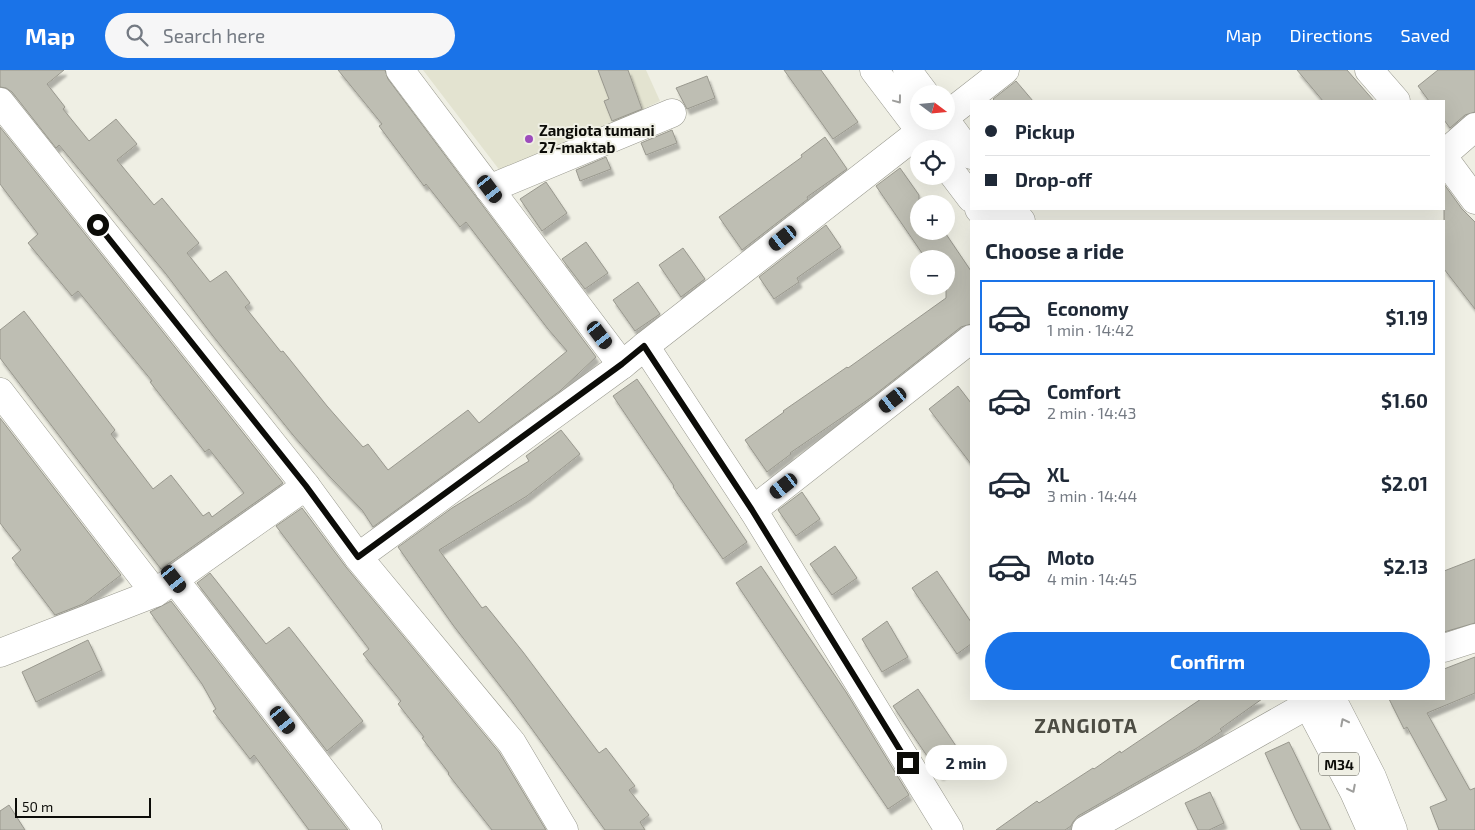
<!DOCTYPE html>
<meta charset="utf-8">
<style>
body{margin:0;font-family:"Exo 2",sans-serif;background:#f6f6f7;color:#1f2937;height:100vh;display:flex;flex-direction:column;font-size:19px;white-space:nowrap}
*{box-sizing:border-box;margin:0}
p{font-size:16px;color:#747a83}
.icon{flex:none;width:28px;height:28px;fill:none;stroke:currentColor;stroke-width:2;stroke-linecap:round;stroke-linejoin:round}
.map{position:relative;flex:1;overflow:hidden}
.details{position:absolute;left:970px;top:150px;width:475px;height:480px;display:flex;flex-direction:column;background:#fff;border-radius:0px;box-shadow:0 5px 20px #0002}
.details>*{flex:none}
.banner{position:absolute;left:970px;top:30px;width:475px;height:110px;border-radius:0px;box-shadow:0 5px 20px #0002;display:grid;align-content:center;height:110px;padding:0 15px;background:#fff}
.needle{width:32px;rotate:106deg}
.fabs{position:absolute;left:910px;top:15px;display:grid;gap:10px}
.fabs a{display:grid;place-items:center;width:45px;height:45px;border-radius:50%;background:#fff;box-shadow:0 5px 20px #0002;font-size:25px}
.scale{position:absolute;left:15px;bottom:12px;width:136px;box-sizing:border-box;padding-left:5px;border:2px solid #0c0c08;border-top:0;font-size:14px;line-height:18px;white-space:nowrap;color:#0c0c08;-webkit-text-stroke:4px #efefe4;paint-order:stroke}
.end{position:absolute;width:22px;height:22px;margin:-11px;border:6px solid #0c0c08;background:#fff;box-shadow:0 0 0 2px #fff}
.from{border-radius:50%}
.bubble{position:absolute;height:35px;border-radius:18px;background:#fff;box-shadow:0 5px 20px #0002;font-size:16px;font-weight:700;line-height:35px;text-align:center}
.car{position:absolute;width:15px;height:30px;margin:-15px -8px;border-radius:6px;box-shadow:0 0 4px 1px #0007;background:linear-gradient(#222 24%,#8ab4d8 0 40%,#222 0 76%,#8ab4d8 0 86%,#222 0)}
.banner b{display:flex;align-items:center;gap:18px;height:48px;font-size:19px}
.banner b+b{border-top:1px solid #e0e1e3}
.banner i{width:12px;height:12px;background:#1f2937}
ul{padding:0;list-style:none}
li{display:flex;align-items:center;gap:15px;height:75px;margin:0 10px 8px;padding:0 5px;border:2px solid transparent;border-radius:0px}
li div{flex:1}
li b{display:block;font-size:19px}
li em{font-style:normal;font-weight:700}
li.selected{border-color:#1a73e8}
li>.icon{width:45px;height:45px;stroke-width:1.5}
h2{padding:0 15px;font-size:22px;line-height:60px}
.cta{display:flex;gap:10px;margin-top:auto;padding:10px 15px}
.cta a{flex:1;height:58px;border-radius:30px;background:#1a73e8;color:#fff;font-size:20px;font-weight:700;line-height:58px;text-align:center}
header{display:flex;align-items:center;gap:30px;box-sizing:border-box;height:70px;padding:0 25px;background:#1a73e8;color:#fff}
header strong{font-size:24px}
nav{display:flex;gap:28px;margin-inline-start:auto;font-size:18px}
.search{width:350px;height:45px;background:#f6f6f7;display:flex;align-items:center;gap:12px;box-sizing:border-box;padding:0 18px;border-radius:28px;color:#747a83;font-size:19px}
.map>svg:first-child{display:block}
.built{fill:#e3e3d0}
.building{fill:#bebeb3;stroke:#99988e;filter:url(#shadow)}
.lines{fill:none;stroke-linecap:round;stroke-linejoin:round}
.minor-casing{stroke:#98988e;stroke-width:29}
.major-casing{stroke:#98988e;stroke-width:29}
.minor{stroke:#fff;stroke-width:28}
.major{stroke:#fff;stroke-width:28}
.oneway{stroke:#9e9e9c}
.route{stroke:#0c0c08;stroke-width:6}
.poi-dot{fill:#9d4cbc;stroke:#efefe4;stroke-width:2}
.labels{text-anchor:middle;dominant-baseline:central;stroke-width:4;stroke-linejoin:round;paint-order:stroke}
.shield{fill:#efefe4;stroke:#50504a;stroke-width:1}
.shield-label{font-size:14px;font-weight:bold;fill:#0c0c08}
.poi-label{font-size:15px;font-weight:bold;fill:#0c0c08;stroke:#efefe4;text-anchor:start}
.district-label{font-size:20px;font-weight:bold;letter-spacing:1px;fill:#4d4d44;stroke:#efefe4}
</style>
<header>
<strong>Map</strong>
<div class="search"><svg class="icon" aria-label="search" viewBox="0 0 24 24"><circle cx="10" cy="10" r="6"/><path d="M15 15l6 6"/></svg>Search here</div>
<nav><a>Map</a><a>Directions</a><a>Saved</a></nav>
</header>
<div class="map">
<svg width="1475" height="760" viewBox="0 0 1475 760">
<defs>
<filter id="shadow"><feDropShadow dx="3" dy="5.5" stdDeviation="1" flood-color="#0004"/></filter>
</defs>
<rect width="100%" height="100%" fill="#efefe4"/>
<polygon class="built" points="423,0 646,0 660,31 504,106"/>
<g class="building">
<polygon points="0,0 64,0 47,14 65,37 63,39 89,71 116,49 137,74 117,90 154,135 162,128 199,173 187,183 210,212 226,201 250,233 245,237 281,282 283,281 327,336 363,377 368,374 388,400 468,340 479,353 567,281 548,259 466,152 460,157 426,114 424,116 379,56 382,54 338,0 385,0 388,9 596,287 560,321 373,457 362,440 330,407 293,365 213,266 166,204 59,75 56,78 12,22 6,18 0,17"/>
<polygon points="598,0 628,0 642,39 612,51 604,31 609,29"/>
<polygon points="784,0 821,0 858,52 833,69"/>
<polygon points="1297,0 1347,0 1374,31 1323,31"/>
<polygon points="1438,0 1475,0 1475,42 1465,45 1450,58 1444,50 1444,31 1429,31 1418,16"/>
<polygon points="707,6 715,28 687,39 676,18"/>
<polygon points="1016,11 1033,31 995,31 993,29"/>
<polygon points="0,57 283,413 161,499 0,288 0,260 24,241 115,360 111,364 153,419 171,405 203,446 209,442 212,447 244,423 209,379 205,382 150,312 152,311 78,221 72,226 28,173 38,164 0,114"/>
<polygon points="672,60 677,73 646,85 641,73"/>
<polygon points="825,67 847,99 807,127 808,129 742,180 719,147 802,87 801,85"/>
<polygon points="606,87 611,99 580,111 576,100"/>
<polygon points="900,98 919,125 919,161 944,161 971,201 971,254 961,257 872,327 790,383 791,384 767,402 745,370 784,342 783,341 847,297 848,298 946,228 946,189 926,189 876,116"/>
<polygon points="546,112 567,143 542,161 520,129"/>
<polygon points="1444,114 1462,139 1475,152 1475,239 1444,199"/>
<polygon points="826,155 841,177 797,208 799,212 774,229 759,207"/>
<polygon points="586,172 608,203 585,219 562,189"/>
<polygon points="683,178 705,209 681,227 659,195"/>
<polygon points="638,212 660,244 635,261 613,230"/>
<polygon points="637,309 747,472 723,489 673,417 674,416 613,326"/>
<polygon points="958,316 971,333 971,394 929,339"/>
<polygon points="0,348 121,505 83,534 55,545 12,488 21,480 0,453"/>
<polygon points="561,360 580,384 527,426 439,480 482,538 486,536 523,582 599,683 606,678 635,716 629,720 649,745 640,752 645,760 605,760 511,630 453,555 398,477 452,438 529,391 526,386"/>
<polygon points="802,422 820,449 796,466 778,440"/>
<polygon points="302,438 346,497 499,682 546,760 492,760 448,704 449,703 422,668 424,667 398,634 401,631 363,584 369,579 276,456"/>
<polygon points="835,476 857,508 832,525 810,494"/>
<polygon points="1475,489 1475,553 1444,562 1444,501"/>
<polygon points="761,496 846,622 909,725 888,739 736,513"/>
<polygon points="937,501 971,552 971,574 957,584 912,518"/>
<polygon points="210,503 266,574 289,557 363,651 327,681 197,513"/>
<polygon points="171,531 348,760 309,760 254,685 250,689 213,641 216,639 202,614 150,542"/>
<polygon points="887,551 908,587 882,602 862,569"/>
<polygon points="88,570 102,600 36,632 22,602"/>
<polygon points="1475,587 1475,623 1427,643 1470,720 1475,718 1475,760 1439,760 1430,737 1447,730 1407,657 1404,659 1389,629 1444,629 1444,599"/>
<polygon points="918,619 964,688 940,705 893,636"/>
<polygon points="1201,629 1262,629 1220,659 1222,661 1197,678 1078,746 1073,752 1071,756 1065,760 996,760 1037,731 1039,733 1093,698 1094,699 1120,681 1121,683"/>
<polygon points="1289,672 1305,705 1331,760 1301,760 1295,748 1265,683"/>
<polygon points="1210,722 1224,753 1209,760 1198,760 1185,733"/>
<polygon points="9,735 25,760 0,760 0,741"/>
</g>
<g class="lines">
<g class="minor-casing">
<g id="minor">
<polyline points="400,0 622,295"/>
<polyline points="1369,0 1396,31"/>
<polyline points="0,32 306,416 358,487 512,673 564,760"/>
<polyline points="946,46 1005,0"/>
<polyline points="1444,84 1475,57"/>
<polyline points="1444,88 1475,130"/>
<polyline points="489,119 672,43"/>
<polyline points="645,276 753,440 949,760"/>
<polyline points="0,322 155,523"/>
<polyline points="753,440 971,269"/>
<polyline points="358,487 622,295 645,276 921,61"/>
<polyline points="174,509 368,760"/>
<polyline points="1444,578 1475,568"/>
<polyline points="0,583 155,523 306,416"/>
<polyline points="1086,760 1318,629"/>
</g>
</g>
<g class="major-casing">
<g id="major">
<polyline points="874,0 934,79"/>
<polyline points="907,0 925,24"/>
<polyline points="946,51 971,85"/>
<polyline points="946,95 971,128"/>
<polyline points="979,139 989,151"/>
<polyline points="1011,139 1021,151"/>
<polyline points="1305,629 1354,722 1371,760"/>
<polyline points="1332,629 1372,707 1393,760"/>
</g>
</g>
<use href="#minor" class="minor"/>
<use href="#major" class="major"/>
</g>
<defs><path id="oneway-chevron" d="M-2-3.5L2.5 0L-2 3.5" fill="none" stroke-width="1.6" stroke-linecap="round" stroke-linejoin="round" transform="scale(1.25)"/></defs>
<g class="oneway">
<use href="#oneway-chevron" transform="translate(898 30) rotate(53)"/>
<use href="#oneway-chevron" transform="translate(1344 652) rotate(-117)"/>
<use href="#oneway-chevron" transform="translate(1352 719) rotate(63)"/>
</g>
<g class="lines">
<polyline class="route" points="98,155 306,416 358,487 622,294 644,276 752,440 908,693"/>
</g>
<circle class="poi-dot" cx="529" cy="69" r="5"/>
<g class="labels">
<rect class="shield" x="1319" y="682.5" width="40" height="23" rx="4"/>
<g class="shield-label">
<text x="1339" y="694">M34</text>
</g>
<g class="poi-label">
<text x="539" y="60">Zangiota tumani<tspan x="539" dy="17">27-maktab</tspan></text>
</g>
<g class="district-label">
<text x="1086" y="655">ZANGIOTA</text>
</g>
</g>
</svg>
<div class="fabs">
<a><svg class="needle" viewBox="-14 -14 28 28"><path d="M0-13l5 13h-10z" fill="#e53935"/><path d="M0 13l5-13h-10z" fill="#747a83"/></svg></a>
<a><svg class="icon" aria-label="locate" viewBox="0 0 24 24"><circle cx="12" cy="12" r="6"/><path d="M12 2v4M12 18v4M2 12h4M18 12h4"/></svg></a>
<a>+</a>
<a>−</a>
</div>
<div class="scale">50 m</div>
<i class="end from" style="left:98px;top:155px"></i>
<i class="end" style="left:908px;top:693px"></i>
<div class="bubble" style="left:925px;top:675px;width:82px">2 min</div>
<i class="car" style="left:490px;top:119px;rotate:143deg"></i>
<i class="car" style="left:783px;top:168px;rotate:232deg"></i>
<i class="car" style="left:600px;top:265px;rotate:143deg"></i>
<i class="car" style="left:893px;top:330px;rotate:232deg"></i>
<i class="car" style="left:784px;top:416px;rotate:232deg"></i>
<i class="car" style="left:174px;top:509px;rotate:142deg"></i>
<i class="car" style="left:283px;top:650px;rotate:142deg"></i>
<div class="banner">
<b><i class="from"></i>Pickup</b>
<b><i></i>Drop-off</b>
</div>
<section class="details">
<h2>Choose a ride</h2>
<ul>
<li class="selected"><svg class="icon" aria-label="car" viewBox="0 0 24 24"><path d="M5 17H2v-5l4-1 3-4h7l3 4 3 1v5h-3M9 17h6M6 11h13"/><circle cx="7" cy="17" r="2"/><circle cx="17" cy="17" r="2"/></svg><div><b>Economy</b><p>1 min · 14:42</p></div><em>$1.19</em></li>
<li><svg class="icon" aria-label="car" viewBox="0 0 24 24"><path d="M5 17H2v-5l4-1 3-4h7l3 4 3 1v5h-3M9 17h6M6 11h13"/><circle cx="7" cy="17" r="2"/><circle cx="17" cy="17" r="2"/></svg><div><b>Comfort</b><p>2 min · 14:43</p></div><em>$1.60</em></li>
<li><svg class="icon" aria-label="car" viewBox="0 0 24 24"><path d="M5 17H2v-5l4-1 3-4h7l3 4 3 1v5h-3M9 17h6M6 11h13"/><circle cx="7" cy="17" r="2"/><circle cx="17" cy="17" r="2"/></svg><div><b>XL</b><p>3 min · 14:44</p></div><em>$2.01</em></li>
<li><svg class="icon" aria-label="car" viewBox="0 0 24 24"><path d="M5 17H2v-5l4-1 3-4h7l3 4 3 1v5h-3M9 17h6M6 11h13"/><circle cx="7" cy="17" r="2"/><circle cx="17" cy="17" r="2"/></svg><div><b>Moto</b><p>4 min · 14:45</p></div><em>$2.13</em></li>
</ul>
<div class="cta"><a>Confirm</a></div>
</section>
</div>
